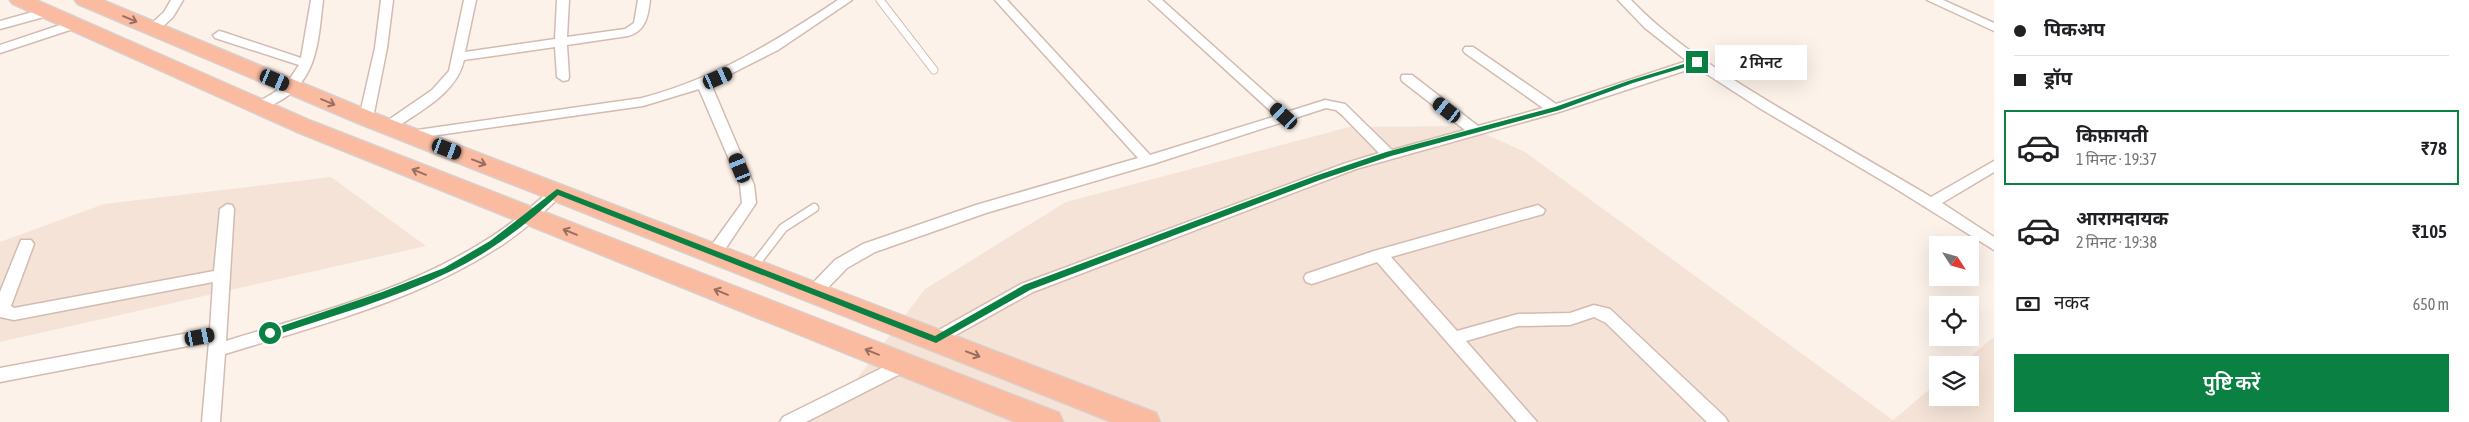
<!DOCTYPE html>
<html lang="hi">
<meta charset="utf-8">
<style>
body{margin:0;font-family:"Asap Condensed","Noto Sans Devanagari",sans-serif;background:#f2f2f2;color:#202124;height:100vh;display:flex;flex-direction:column;font-size:19px;white-space:nowrap}
*{box-sizing:border-box;margin:0}
p{font-size:16px;color:#757577}
.icon{flex:none;width:28px;height:28px;fill:none;stroke:currentColor;stroke-width:2;stroke-linecap:round;stroke-linejoin:round}
.map{position:relative;flex:1;overflow:hidden}
.sheet{display:flex;flex-direction:column;background:#fff;width:475px}
.sheet>*{flex:none}
.banner{display:grid;align-content:center;height:110px;padding:0 20px;background:#fff}
.needle{width:32px;rotate:126deg}
.buttons{position:absolute;left:1929px;top:236px;display:grid;gap:10px}
.buttons a{display:grid;place-items:center;width:50px;height:50px;border-radius:0px;background:#fff;box-shadow:0 5px 20px #0002;font-size:25px}
.end{position:absolute;width:22px;height:22px;margin:-11px;border:6px solid #0b8043;background:#fff;box-shadow:0 0 0 2px #fff}
.from{border-radius:50%}
.bubble{position:absolute;height:35px;border-radius:0px;background:#fff;box-shadow:0 5px 20px #0002;font-size:16px;font-weight:600;line-height:35px;text-align:center}
.car{position:absolute;width:15px;height:30px;margin:-15px -8px;border-radius:6px;box-shadow:0 0 4px 1px #0007;background:linear-gradient(#222 24%,#8ab4d8 0 40%,#222 0 76%,#8ab4d8 0 86%,#222 0)}
.banner b{display:flex;align-items:center;gap:18px;height:48px;font-size:19px}
.banner b+b{border-top:1px solid #e0e0e0}
.banner i{width:12px;height:12px;background:#202124}
ul{padding:0;list-style:none}
li{display:flex;align-items:center;gap:15px;height:75px;margin:0 10px 8px;padding:0 10px;border:2px solid transparent;border-radius:0px}
li div{flex:1}
li b{display:block;font-size:19px}
li em{font-style:normal;font-weight:600}
li.on{border-color:#0b8043}
li>.icon{width:45px;height:45px;stroke-width:1.5}
.pay{display:flex;align-items:center;gap:12px;height:55px;padding:0 20px;font-size:19px}
.pay p{margin-inline-start:auto}
.button{display:flex;gap:10px;margin-top:auto;padding:10px 20px}
.button a{flex:1;height:58px;border-radius:0px;background:#0b8043;color:#fff;font-size:20px;font-weight:600;line-height:58px;text-align:center}
main{display:flex;flex:1;min-height:0}
.map>svg:first-child{display:block}
.residential{fill:#f5e3d7}
.lines{fill:none;stroke-linecap:round;stroke-linejoin:round}
.service-far1-casing{stroke:#d3bbb1;stroke-width:9}
.service-casing{stroke:#d3bbb1;stroke-width:11}
.minor-casing{stroke:#d3bbb1;stroke-width:3}
.trunk-casing{stroke:#d9cfcd;stroke-width:3}
.service-far1{stroke:#fff;stroke-width:7}
.service{stroke:#fff;stroke-width:8}
.minor{fill:#fff;fill-rule:evenodd}
.trunk{fill:#fabba0;fill-rule:evenodd}
.oneway{stroke:#996e60}
.route{fill:#0b8043}
</style>
<main>
<div class="map">
<svg width="1994" height="422" viewBox="0 0 1994 422">
<rect width="100%" height="100%" fill="#fdf2e9"/>
<g class="residential">
<polygon points="1468,126 1525,152 1893,420 1937,383 1938,398 1970,398 1970,365 1960,365 1994,337 1994,422 799,422 834,409 925,289 1066,202 1349,127"/>
<polygon points="331,177 426,246 0,342 0,242 104,204"/>
</g>
<g class="lines">
<g class="service-far1-casing">
<polyline id="service-far1" points="880,0 934,70"/>
</g>
<g class="service-casing">
<polyline id="service" points="753,267 783,228 814,208"/>
</g>
<g class="minor-casing">
<g id="minor">
<polygon points="171,0 183,0 173,17 157,32 149,32 147,29 149,26 164,12"/>
<path d="M311,0h12c-5,41 -5,82 -47,103 -7,4 -12,9 -21,7l-2,-3 2,-3 30,-18 14,-21 -84,-27 -2,-3 6,-4 4,1 78,26z"/>
<polygon points="381,0 393,0 387,48 373,118 366,122 359,118 375,48"/>
<path d="M464,0h12l-11,52 90,-13 2,-39h12l-2,37 58,-8 9,-6 4,-23h12c-2,16 -4,31 -22,36l-61,9 2,32 -1,3 -5,1 -6,-4 -2,-30 -91,13c-7,33 -44,51 -70,69h-10l-2,-3 2,-3 48,-33 17,-19z"/>
<path d="M838,0h14l-74,50 -67,34 43,101 2,18 -36,54h-12l-2,-4 36,-50 -2,-18 -41,-96 -56,17 -233,33 -7,-4 7,-4 232,-33c73,-19 134,-57 196,-98z"/>
<path d="M995,0h12l143,155 126,-39 -127,-116h13l125,112 38,-12 20,4 47,46 73,-20 -63,-49 -1,-3 1,-3h10l66,51 65,-18 -78,-55 -2,-3 2,-3h8l83,57 131,-43 -42,-33 -27,-28h13c33,35 73,61 114,87 61,38 124,73 186,110l63,-36v11l-52,31 52,34v13l-101,-63 -132,-78 -65,-42 -137,45 -203,57 -323,123 -97,54 -6,-1 -2,-5 2,-5 91,-51 325,-121 33,-10 -37,-38 -6,-5 -10,-2 -173,56 -167,49 -111,39 -28,16 -27,28h-12l-2,-4 2,-4 27,-28 28,-16 113,-39 162,-47z"/>
<polygon points="1927,0 1943,0 1994,23 1994,31"/>
<polygon points="47,8 51,9 53,12 51,15 0,29 0,21"/>
<polygon points="75,20 79,21 81,24 79,27 0,53 0,45"/>
<path d="M557,187l5,2 2,3 -2,3c-21,20 -43,40 -68,55 -82,52 -178,76 -269,104l-5,68h-18l7,-80 -209,40v-14l210,-39 3,-47 -199,38 -14,-3v-25l21,-52h10l3,4 -23,62 3,2 200,-37 6,-62 7,-5 5,1 2,4 -8,132c87,-27 179,-50 257,-99 25,-15 47,-34 69,-53z"/>
<polygon points="1538,205 1545,210 1543,214 1391,257 1457,331 1518,314 1570,313 1594,305 1610,309 1725,417 1728,422 1707,422 1606,323 1594,317 1570,325 1518,326 1466,341 1537,422 1517,422 1377,262 1312,284 1306,282 1304,278 1306,274 1374,251"/>
<polygon points="904,357 910,359 913,364 910,369 806,422 780,422 783,417"/>
</g>
</g>
<g class="trunk-casing">
<g id="trunk">
<polygon points="10,0 36,0 311,121 1059,413 1063,422 1016,422 295,131 13,4"/>
<polygon points="75,0 102,0 374,113 1156,413 1160,422 1112,422 358,123 78,4"/>
</g>
</g>
<use href="#service-far1" class="service-far1"/>
<use href="#service" class="service"/>
<use href="#minor" class="minor"/>
<use href="#trunk" class="trunk"/>
</g>
<defs><path id="oneway-shaft" d="M-6 0H5M1.5-3L5.5 0L1.5 3" fill="none" stroke-width="1.6" stroke-linecap="round" stroke-linejoin="round" transform="scale(1.25)"/></defs>
<g class="oneway">
<use href="#oneway-shaft" transform="translate(130 19) rotate(23)"/>
<use href="#oneway-shaft" transform="translate(328 102) rotate(23)"/>
<use href="#oneway-shaft" transform="translate(479 162) rotate(21)"/>
<use href="#oneway-shaft" transform="translate(419 172) rotate(-158)"/>
<use href="#oneway-shaft" transform="translate(570 232) rotate(-158)"/>
<use href="#oneway-shaft" transform="translate(721 292) rotate(-158)"/>
<use href="#oneway-shaft" transform="translate(872 352) rotate(-158)"/>
<use href="#oneway-shaft" transform="translate(973 354) rotate(21)"/>
</g>
<path class="route" d="M1697,60l2,3 -66,20 -73,27 -169,46 -71,24 -290,110 -94,53 -378,-148c-32,30 -69,58 -109,77 -56,27 -117,44 -176,64l-3,1 -5,-4 2,-2 115,-39 62,-24 46,-27 67,-52 378,147 89,-51 291,-109 71,-24 169,-45 73,-26z"/>
</svg>
<div class="buttons">
<a><svg class="needle" viewBox="-14 -14 28 28"><path d="M0-13l5 13h-10z" fill="#e53935"/><path d="M0 13l5-13h-10z" fill="#757577"/></svg></a>
<a><svg class="icon" aria-label="locate" viewBox="0 0 24 24"><circle cx="12" cy="12" r="6"/><path d="M12 2v4M12 18v4M2 12h4M18 12h4"/></svg></a>
<a><svg class="icon" aria-label="layers" viewBox="0 0 24 24"><path d="M12 4l9 5-9 5-9-5zM3 14l9 5 9-5"/></svg></a>
</div>
<i class="end from" style="left:270px;top:333px"></i>
<i class="end" style="left:1697px;top:62px"></i>
<div class="bubble" style="left:1715px;top:45px;width:92px">2 मिनट</div>
<i class="car" style="left:718px;top:78px;rotate:66deg"></i>
<i class="car" style="left:275px;top:80px;rotate:113deg"></i>
<i class="car" style="left:1447px;top:110px;rotate:308deg"></i>
<i class="car" style="left:1284px;top:116px;rotate:312deg"></i>
<i class="car" style="left:447px;top:149px;rotate:111deg"></i>
<i class="car" style="left:740px;top:168px;rotate:338deg"></i>
<i class="car" style="left:200px;top:337px;rotate:79deg"></i>
</div>
<section class="sheet">
<div class="banner">
<b><i class="from"></i>पिकअप</b>
<b><i></i>ड्रॉप</b>
</div>
<ul>
<li class="on"><svg class="icon" aria-label="car" viewBox="0 0 24 24"><path d="M5 17H2v-5l4-1 3-4h7l3 4 3 1v5h-3M9 17h6M6 11h13"/><circle cx="7" cy="17" r="2"/><circle cx="17" cy="17" r="2"/></svg><div><b>किफ़ायती</b><p>1 मिनट · 19:37</p></div><em>₹78</em></li>
<li><svg class="icon" aria-label="car" viewBox="0 0 24 24"><path d="M5 17H2v-5l4-1 3-4h7l3 4 3 1v5h-3M9 17h6M6 11h13"/><circle cx="7" cy="17" r="2"/><circle cx="17" cy="17" r="2"/></svg><div><b>आरामदायक</b><p>2 मिनट · 19:38</p></div><em>₹105</em></li>
</ul>
<div class="pay"><svg class="icon" aria-label="cash" viewBox="0 0 24 24"><path d="M3 7h18v10H3z"/><circle cx="12" cy="12" r="2"/></svg>नकद<p>650 m</p></div>
<div class="button"><a>पुष्टि करें</a></div>
</section>
</main>
